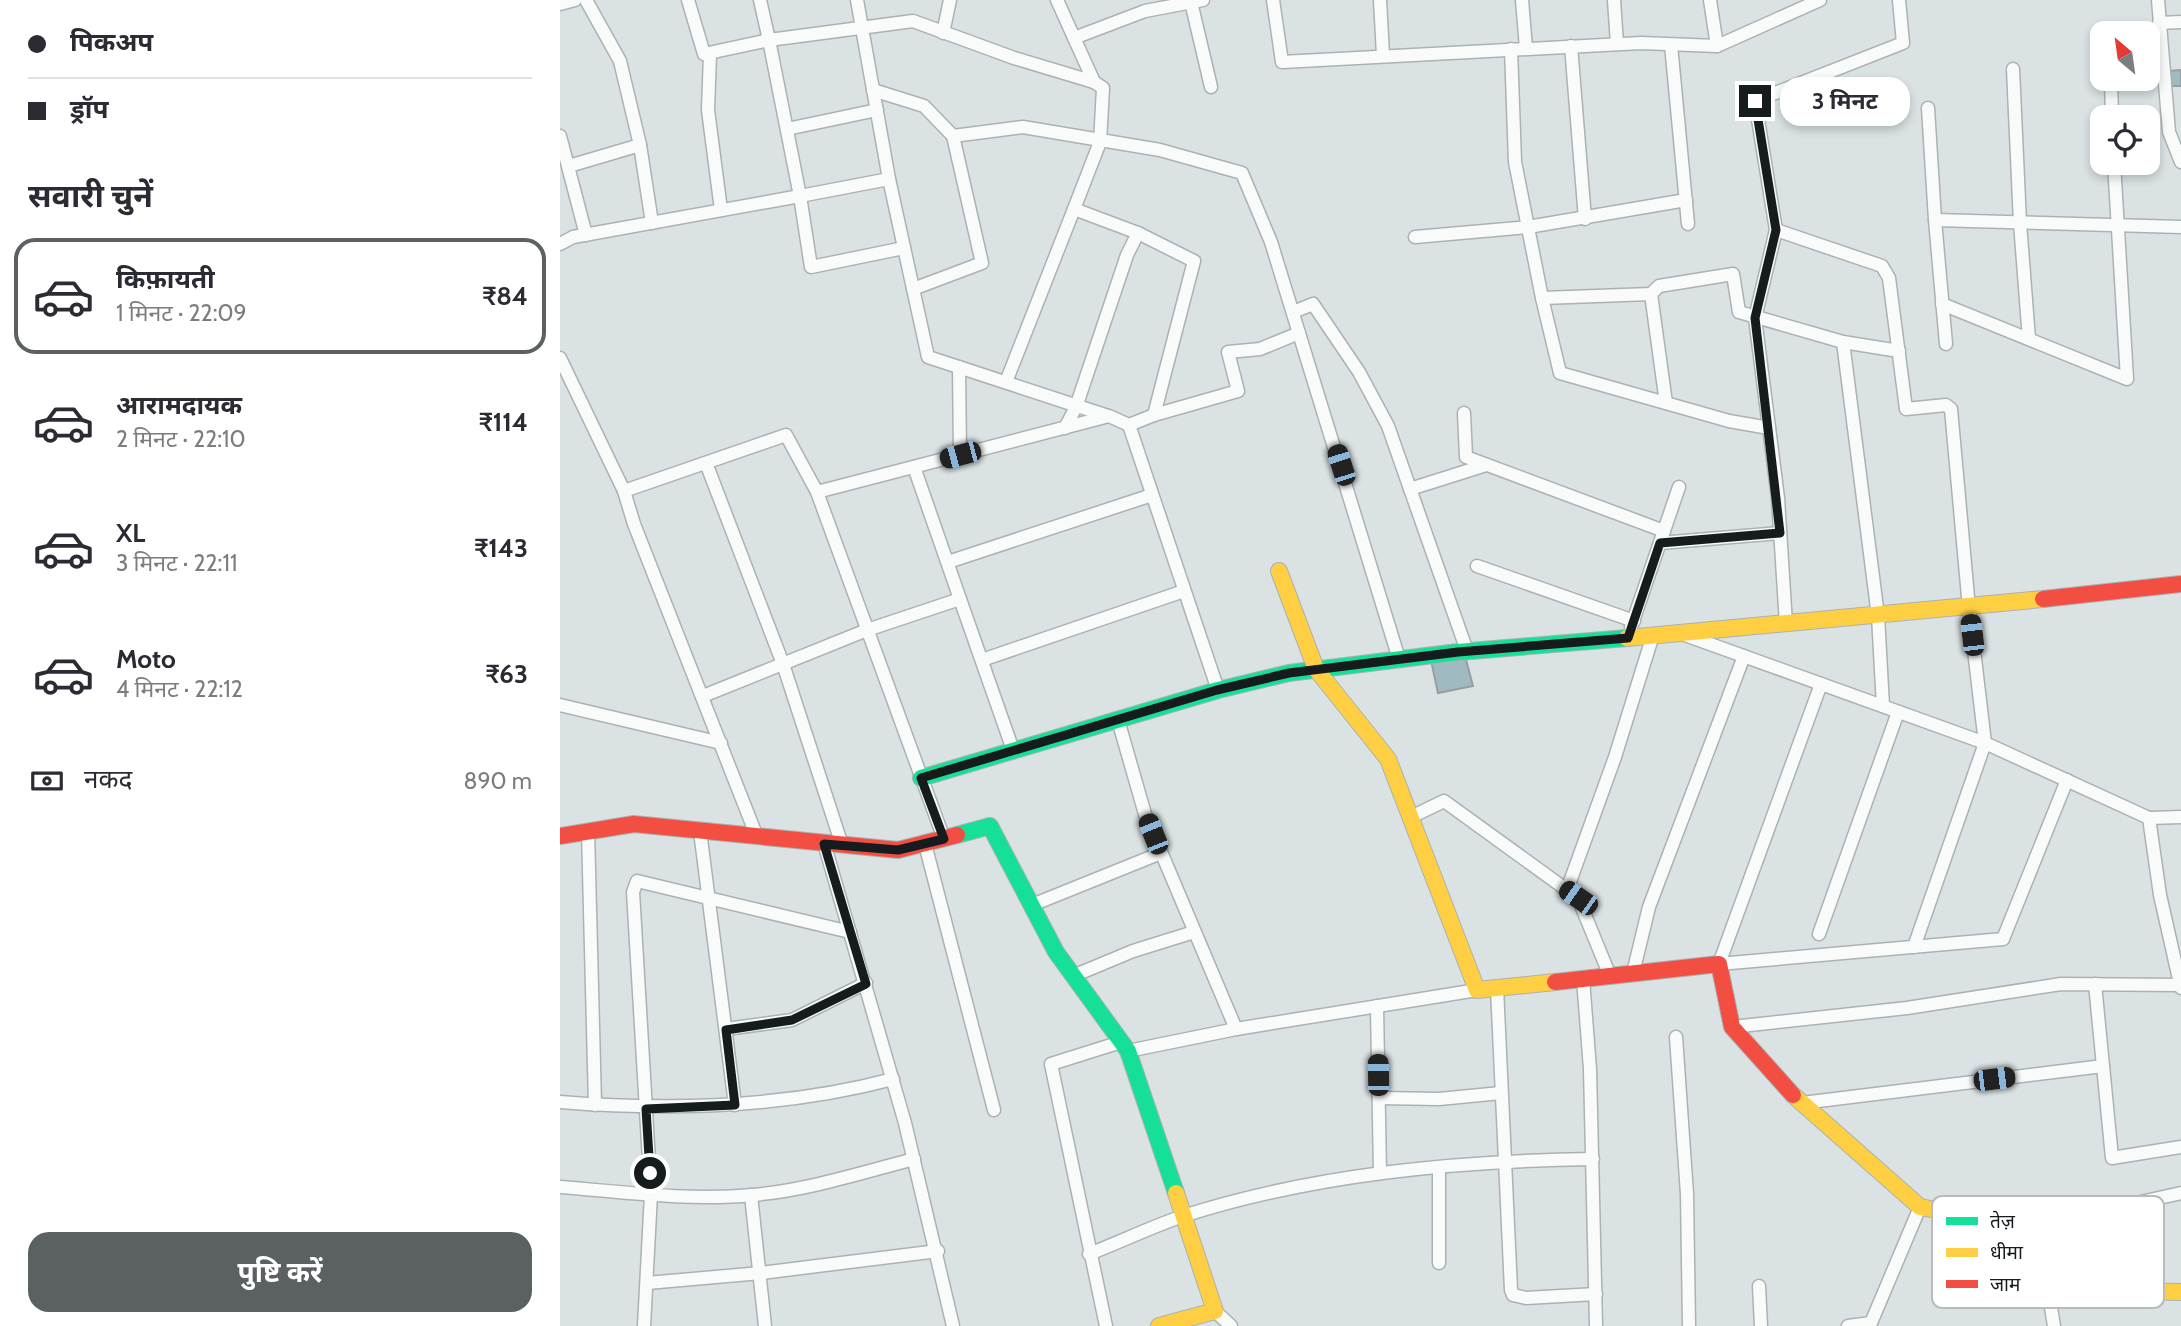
<!DOCTYPE html>
<html lang="hi">
<meta charset="utf-8">
<style>
body{margin:0;font-family:Cabin,"Noto Sans Devanagari",sans-serif;background:#f2f2f3;color:#2b2b33;height:100vh;display:flex;flex-direction:column;font-size:26px;white-space:nowrap}
*{box-sizing:border-box;margin:0}
p{font-size:23px;color:#7c7c81}
.icon{flex:none;width:38px;height:38px;fill:none;stroke:currentColor;stroke-width:2;stroke-linecap:round;stroke-linejoin:round}
.map{position:relative;flex:1;overflow:hidden}
.drawer{display:flex;flex-direction:column;background:#fff;width:560px}
.drawer>*{flex:none}
.guide{display:grid;align-content:center;height:154px;padding:0 28px;background:#fff}
.needle{width:46px;rotate:331deg}
.fabs{position:absolute;left:1530px;top:21px;display:grid;gap:14px}
.fabs a{display:grid;place-items:center;width:70px;height:70px;border-radius:14px;background:#fff;box-shadow:0 4px 10px #0003;font-size:35px}
.end{position:absolute;width:32px;height:32px;margin:-16px;border:9px solid #161b1d;background:#fff;box-shadow:0 0 0 4px #fff}
.from{border-radius:50%}
.bubble{position:absolute;height:49px;border-radius:21px;background:#fff;box-shadow:0 4px 10px #0003;font-size:23px;font-weight:700;line-height:49px;text-align:center}
.car{position:absolute;width:21px;height:42px;margin:-21px -10px;border-radius:9px;box-shadow:0 0 5px 2px #0007;background:linear-gradient(#222 24%,#8ab4d8 0 40%,#222 0 76%,#8ab4d8 0 86%,#222 0)}
.guide b{display:flex;align-items:center;gap:24px;height:66px;font-size:26px}
.guide b+b{border-top:2px solid #e1e1e2}
.guide i{width:18px;height:18px;background:#2b2b33}
ul{padding:0;list-style:none}
li{display:flex;align-items:center;gap:21px;height:116px;margin:0 14px 10px;padding:0 14px;border:4px solid transparent;border-radius:21px}
li div{flex:1}
li b{display:block;font-size:26px}
li em{font-style:normal;font-weight:700}
li.on{border-color:#5b6163}
li>.icon{width:63px;height:63px;stroke-width:1.5}
h2{padding:0 28px;font-size:32px;line-height:84px}
.pay{display:flex;align-items:center;gap:18px;height:77px;padding:0 28px;font-size:26px}
.pay p{margin-inline-start:auto}
.action{display:flex;gap:14px;margin-top:auto;padding:14px 28px}
.action a{flex:1;height:80px;border-radius:21px;background:#5b6163;color:#fff;font-size:28px;font-weight:700;line-height:80px;text-align:center}
main{display:flex;flex:1;min-height:0}
.map>svg:first-child{display:block}
.building{fill:#a0bac2;stroke:#989e9f;stroke-width:2}
.lines{fill:none;stroke-linecap:round;stroke-linejoin:round}
.street-casing{stroke:#abb2b3;stroke-width:15}
.fast-casing{stroke:#abb2b3;stroke-width:18}
.slow-casing{stroke:#abb2b3;stroke-width:18}
.jam-casing{stroke:#abb2b3;stroke-width:18}
.street{stroke:#f9fbfb;stroke-width:12}
.fast{stroke:#16e098;stroke-width:16}
.slow{stroke:#ffcf43;stroke-width:16}
.jam{stroke:#f24e42;stroke-width:16}
.route{stroke:#161b1d;stroke-width:9}
.key{fill:#fff;stroke:#b9bbbb;stroke-width:2}
.key-label{font-size:19px;fill:#161b1d}
</style>
<main>
<section class="drawer">
<div class="guide">
<b><i class="from"></i>पिकअप</b>
<b><i></i>ड्रॉप</b>
</div>
<h2>सवारी चुनें</h2>
<ul>
<li class="on"><svg class="icon" aria-label="car" viewBox="0 0 24 24"><path d="M5 17H2v-5l4-1 3-4h7l3 4 3 1v5h-3M9 17h6M6 11h13"/><circle cx="7" cy="17" r="2"/><circle cx="17" cy="17" r="2"/></svg><div><b>किफ़ायती</b><p>1 मिनट · 22:09</p></div><em>₹84</em></li>
<li><svg class="icon" aria-label="car" viewBox="0 0 24 24"><path d="M5 17H2v-5l4-1 3-4h7l3 4 3 1v5h-3M9 17h6M6 11h13"/><circle cx="7" cy="17" r="2"/><circle cx="17" cy="17" r="2"/></svg><div><b>आरामदायक</b><p>2 मिनट · 22:10</p></div><em>₹114</em></li>
<li><svg class="icon" aria-label="car" viewBox="0 0 24 24"><path d="M5 17H2v-5l4-1 3-4h7l3 4 3 1v5h-3M9 17h6M6 11h13"/><circle cx="7" cy="17" r="2"/><circle cx="17" cy="17" r="2"/></svg><div><b>XL</b><p>3 मिनट · 22:11</p></div><em>₹143</em></li>
<li><svg class="icon" aria-label="car" viewBox="0 0 24 24"><path d="M5 17H2v-5l4-1 3-4h7l3 4 3 1v5h-3M9 17h6M6 11h13"/><circle cx="7" cy="17" r="2"/><circle cx="17" cy="17" r="2"/></svg><div><b>Moto</b><p>4 मिनट · 22:12</p></div><em>₹63</em></li>
</ul>
<div class="pay"><svg class="icon" aria-label="cash" viewBox="0 0 24 24"><path d="M3 7h18v10H3z"/><circle cx="12" cy="12" r="2"/></svg>नकद<p>890 m</p></div>
<div class="action"><a>पुष्टि करें</a></div>
</section>
<div class="map">
<svg width="1621" height="1326" viewBox="0 0 1621 1326">
<rect width="100%" height="100%" fill="#dae2e4"/>
<g class="building">
<polygon points="1621,70 1621,86 1610,86 1610,71"/>
<polygon points="905,656 913,686 878,693 871,660"/>
</g>
<g class="lines">
<g class="street-casing">
<g id="street">
<polyline points="26,0 60,61 80,145 92,223"/>
<polyline points="128,0 144,54 209,40 240,196 329,179"/>
<polyline points="200,0 209,40 353,21 454,58 534,82"/>
<polyline points="297,0 329,179 368,357 548,416"/>
<polyline points="497,0 534,82 543,88 540,142 514,209 578,233 634,261 594,415 569,425"/>
<polyline points="713,0 722,62 1081,43 1157,46 1260,0"/>
<polyline points="820,0 823,55"/>
<polyline points="962,0 966,48"/>
<polyline points="1054,0 1057,44"/>
<polyline points="1150,0 1157,46"/>
<polyline points="1598,0 1609,132 1621,162"/>
<polyline points="631,2 651,87"/>
<polyline points="0,4 15,0"/>
<polyline points="1599,23 1621,22"/>
<polyline points="383,33 390,0"/>
<polyline points="514,38 585,11 643,0"/>
<polyline points="1111,45 1128,224"/>
<polyline points="1011,46 1025,219"/>
<polyline points="951,49 955,162 982,298 1000,373 1169,421 1209,428"/>
<polyline points="150,54 148,110 161,210"/>
<polyline points="1453,69 1460,223 1469,339"/>
<polyline points="1551,79 1552,117"/>
<polyline points="313,90 364,106 393,136 463,127 600,150 682,173 711,242 839,659"/>
<polyline points="1368,108 1375,220 1621,227"/>
<polyline points="227,129 317,110"/>
<polyline points="0,136 26,235"/>
<polyline points="9,166 80,145"/>
<polyline points="1375,220 1386,344"/>
<polyline points="1216,230 1322,266 1329,278 1346,409 1386,405 1391,409 1409,608 1425,743 1589,818 1600,895 1621,988"/>
<polyline points="855,237 968,227 1126,200"/>
<polyline points="0,244 13,237 240,196 251,267 344,248"/>
<polyline points="353,289 422,263 393,136"/>
<polyline points="1091,294 1099,286 1173,274 1179,312 1283,342 1339,351"/>
<polyline points="982,298 1091,294 1106,403"/>
<polyline points="1382,304 1567,379 1554,163"/>
<polyline points="733,312 753,304 799,372 828,426 907,651"/>
<polyline points="1283,342 1318,616 1323,706"/>
<polyline points="0,358 64,491 74,524 197,837"/>
<polyline points="399,367 400,455"/>
<polyline points="446,382 514,209"/>
<polyline points="904,413 906,457 1104,531"/>
<polyline points="594,415 678,391 668,352 700,349 739,333"/>
<polyline points="505,428 516,407 567,255 578,233"/>
<polyline points="146,463 223,664 282,845"/>
<polyline points="850,489 926,465"/>
<polyline points="64,491 226,435 257,492 384,839"/>
<polyline points="257,492 549,416 569,425 658,690"/>
<polyline points="1100,543 1220,533"/>
<polyline points="388,562 592,495"/>
<polyline points="917,566 1074,621"/>
<polyline points="400,599 453,750"/>
<polyline points="1226,624 1218,498 1195,318 1216,230 1195,101 1343,43 1339,0"/>
<polyline points="1071,627 1119,487"/>
<polyline points="1125,635 1425,743 1354,947"/>
<polyline points="422,660 624,591"/>
<polyline points="1261,684 1159,964 1443,939 1507,780"/>
<polyline points="143,696 307,630 400,599 354,467"/>
<polyline points="0,705 161,743"/>
<polyline points="558,720 585,814 676,1029 917,990"/>
<polyline points="851,817 884,801 1018,898 1050,976"/>
<polyline points="1589,818 1621,817"/>
<polyline points="28,831 35,1105"/>
<polyline points="140,831 175,1105"/>
<polyline points="264,843 345,1123 393,1326"/>
<polyline points="365,844 434,1110"/>
<polyline points="1007,890 1055,757 1093,635"/>
<polyline points="472,905 601,853"/>
<polyline points="1259,934 1338,712"/>
<polyline points="1073,973 1089,907 1184,656"/>
<polyline points="513,976 573,951 634,932"/>
<polyline points="1023,979 1030,1069 1036,1326"/>
<polyline points="1535,984 1552,1158 1621,1147"/>
<polyline points="937,988 951,1290 953,1295 966,1298 1036,1294"/>
<polyline points="817,1006 820,1173"/>
<polyline points="1172,1027 1347,1008 1501,984 1620,985"/>
<polyline points="166,1029 232,1020 306,983"/>
<polyline points="1116,1037 1127,1194 1129,1326"/>
<polyline points="568,1051 676,1029"/>
<polyline points="819,1098 879,1099 941,1093"/>
<path d="M0,1102c112,9 224,6 333,-23"/>
<polyline points="1242,1103 1543,1066"/>
<polyline points="879,1168 879,1263"/>
<path d="M0,1187c63,5 129,14 193,8 55,-5 108,-22 161,-36"/>
<polyline points="191,1195 205,1326"/>
<polyline points="1506,1204 1576,1203 1621,1193"/>
<path d="M529,1254c31,-12 62,-27 94,-38 131,-42 274,-55 410,-57"/>
<polyline points="87,1283 201,1273 378,1251"/>
<polyline points="1199,1286 1201,1326"/>
<polyline points="1488,1289 1494,1326"/>
<polyline points="655,1311 671,1326"/>
<polyline points="84,1326 91,1194 73,892 77,881 290,932"/>
<polyline points="546,1326 491,1064 561,1042"/>
<polyline points="1288,1326 1311,1323 1360,1207"/>
</g>
</g>
<g class="fast-casing">
<g id="fast">
<polyline points="361,778 658,690 729,673 898,652 1067,638"/>
<polyline points="397,835 430,826 496,952 568,1051 616,1193"/>
</g>
</g>
<g class="slow-casing">
<g id="slow">
<polyline points="719,571 756,669 828,759 917,990 995,982"/>
<polyline points="1067,638 1483,599"/>
<polyline points="1233,1095 1360,1207 1458,1225 1475,1289 1621,1292"/>
<polyline points="599,1326 655,1311 616,1193"/>
</g>
</g>
<g class="jam-casing">
<g id="jam">
<polyline points="1483,599 1621,584"/>
<polyline points="0,836 74,824 338,850 397,835"/>
<polyline points="995,982 1159,964 1172,1027 1233,1095"/>
</g>
</g>
<use href="#street" class="street"/>
<use href="#fast" class="fast"/>
<use href="#slow" class="slow"/>
<use href="#jam" class="jam"/>
</g>
<g class="lines">
<polyline class="route" points="90,1173 86,1109 175,1105 166,1030 232,1020 306,984 264,844 338,850 384,839 361,778 657,690 729,673 898,652 1068,638 1100,543 1220,533 1195,318 1216,230 1195,101"/>
</g>
<rect x="1372" y="1196" width="232" height="112" rx="10" class="key"/>
<rect x="1386" y="1217" width="32" height="8" fill="#16e098"/>
<rect x="1386" y="1248" width="32" height="9" fill="#ffcf43"/>
<rect x="1386" y="1280" width="32" height="8" fill="#f24e42"/>
<g class="key-label">
<text x="1430" y="1228">तेज़</text>
<text x="1430" y="1259">धीमा</text>
<text x="1430" y="1291">जाम</text>
</g>
</svg>
<div class="fabs">
<a><svg class="needle" viewBox="-14 -14 28 28"><path d="M0-13l5 13h-10z" fill="#e53935"/><path d="M0 13l5-13h-10z" fill="#7c7c81"/></svg></a>
<a><svg class="icon" aria-label="locate" viewBox="0 0 24 24"><circle cx="12" cy="12" r="6"/><path d="M12 2v4M12 18v4M2 12h4M18 12h4"/></svg></a>
</div>
<i class="end from" style="left:90px;top:1173px"></i>
<i class="end" style="left:1195px;top:101px"></i>
<div class="bubble" style="left:1220px;top:77px;width:130px">3 मिनट</div>
<i class="car" style="left:400px;top:455px;rotate:255deg"></i>
<i class="car" style="left:781px;top:465px;rotate:342deg"></i>
<i class="car" style="left:1412px;top:635px;rotate:353deg"></i>
<i class="car" style="left:593px;top:834px;rotate:338deg"></i>
<i class="car" style="left:1018px;top:898px;rotate:305deg"></i>
<i class="car" style="left:818px;top:1075px;rotate:359deg"></i>
<i class="car" style="left:1434px;top:1079px;rotate:83deg"></i>
</div>
</main>
